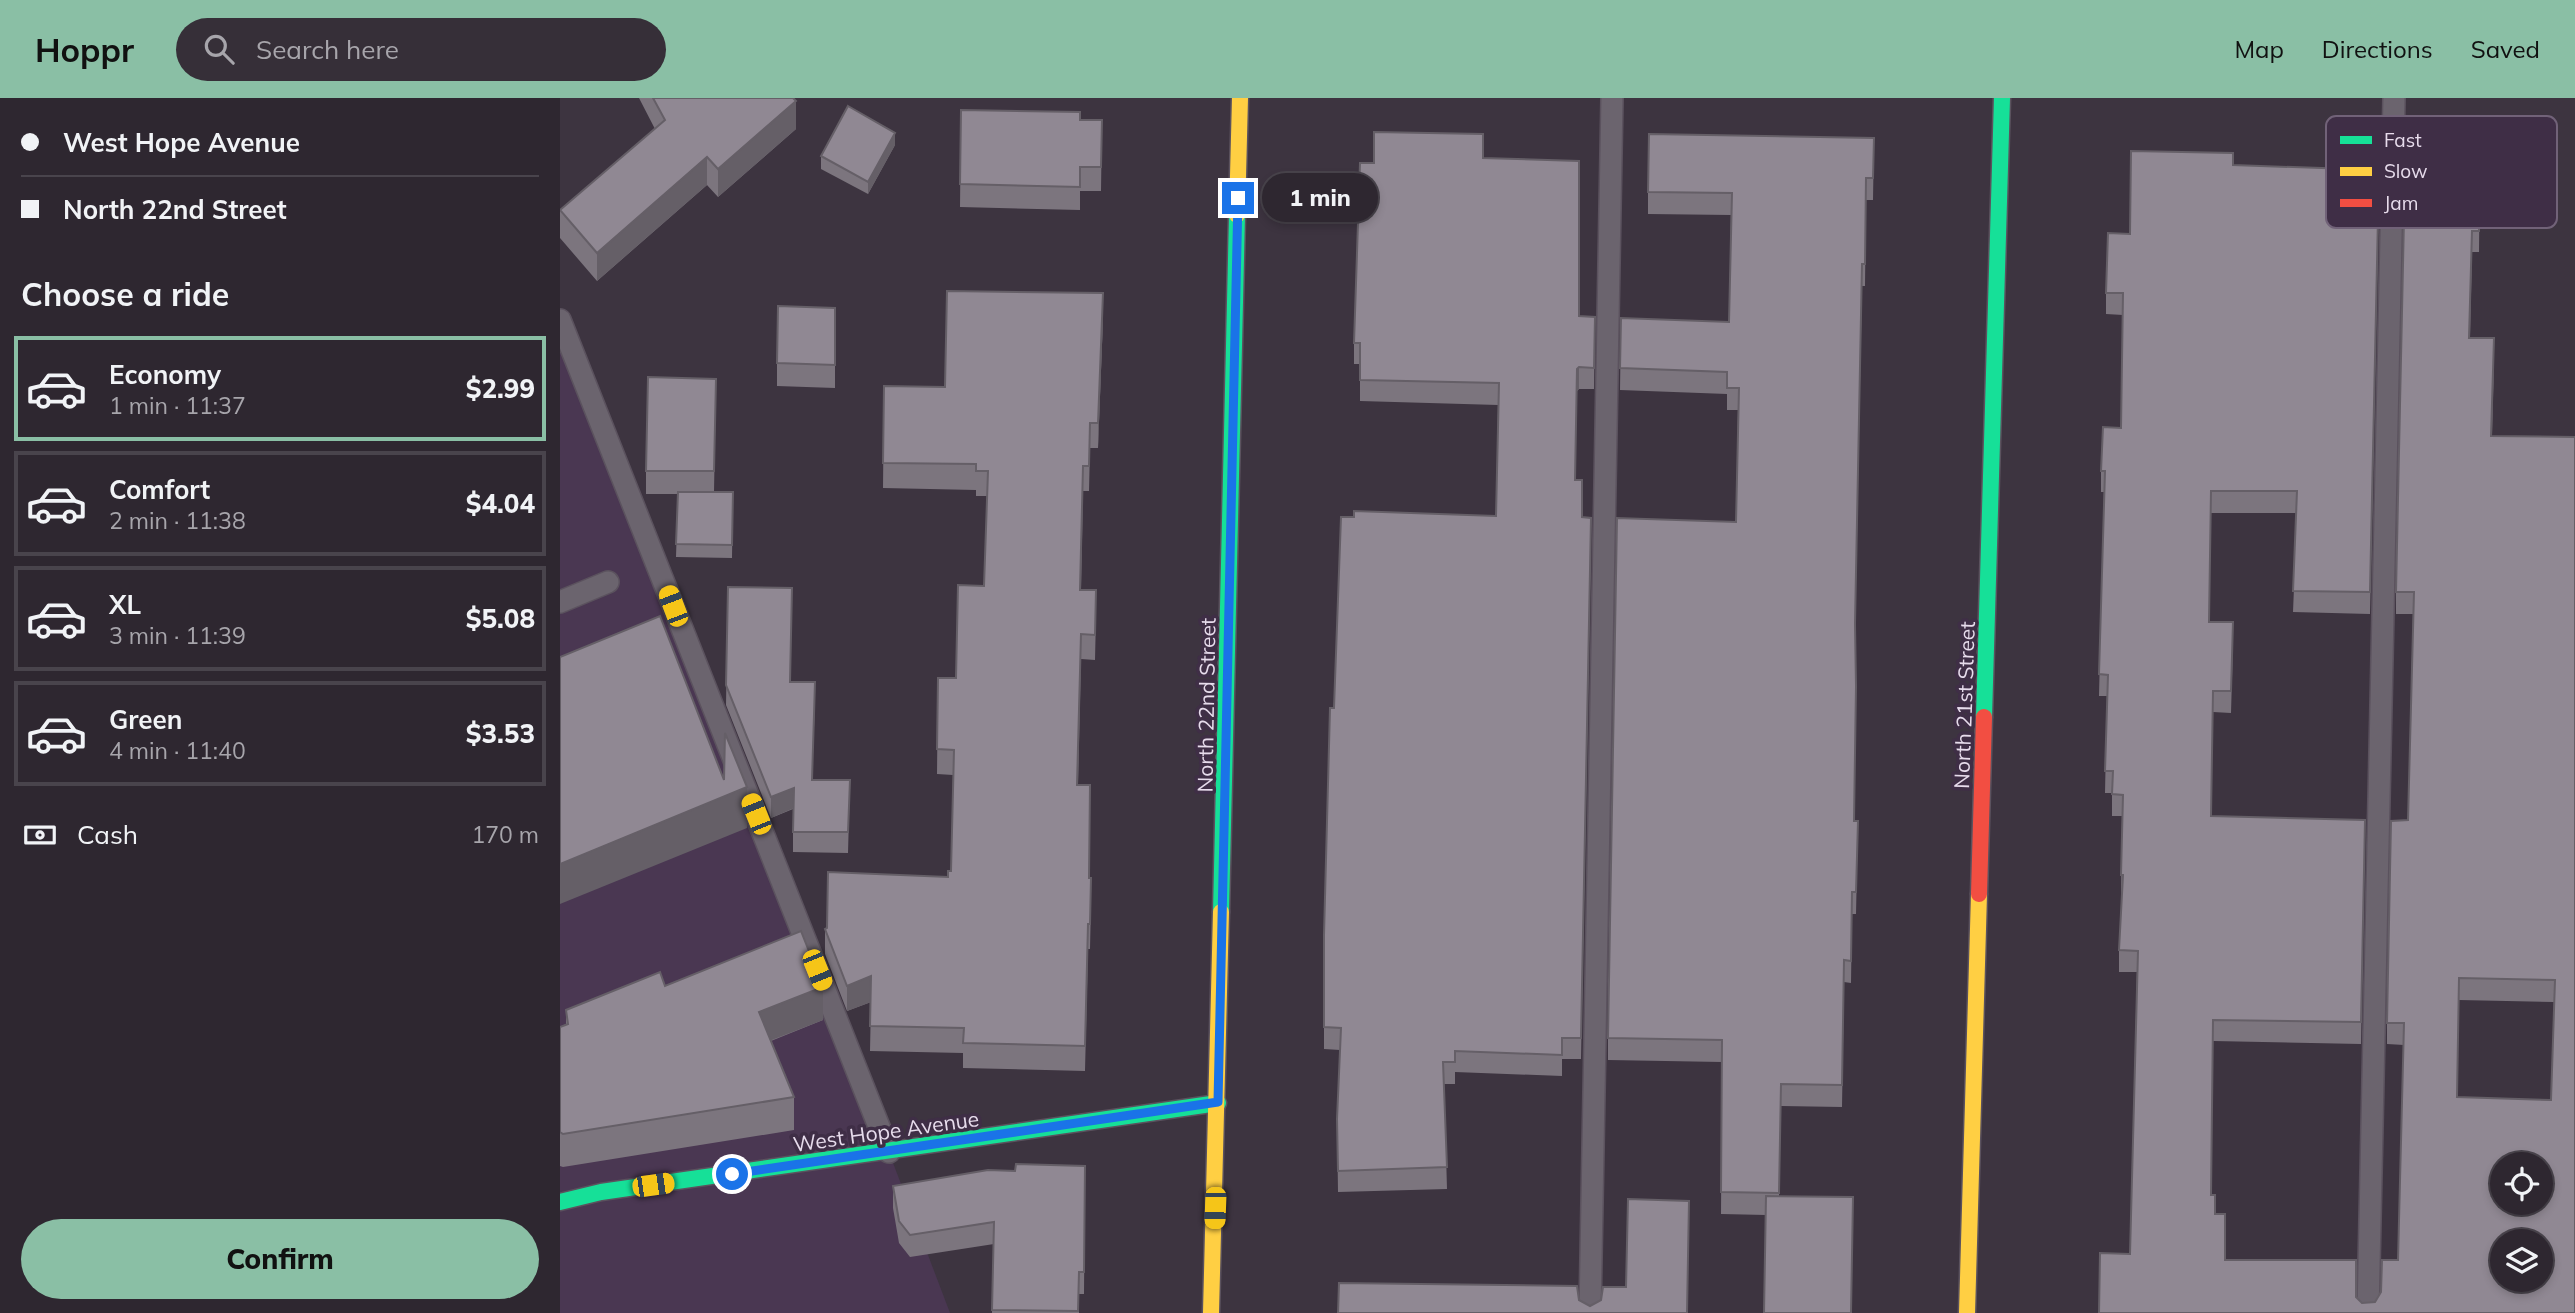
<!DOCTYPE html>
<meta charset="utf-8">
<style>
body{margin:0;font-family:Mulish,sans-serif;background:#362f38;color:#f1f3f6;height:100vh;display:flex;flex-direction:column;font-size:26px;white-space:nowrap}
*{box-sizing:border-box;margin:0}
p{font-size:23px;color:#a7a5ab}
.icon{flex:none;width:38px;height:38px;fill:none;stroke:currentColor;stroke-width:2;stroke-linecap:round;stroke-linejoin:round}
.map{position:relative;flex:1;overflow:hidden}
.details{display:flex;flex-direction:column;background:#2e2730;width:560px}
.details>*{flex:none}
.banner{display:grid;align-content:center;height:154px;padding:0 21px;background:#2e2730}
.tools{position:absolute;left:1930px;top:1054px;display:grid;gap:14px}
.tools a{display:grid;place-items:center;width:63px;height:63px;border-radius:50%;background:#2e2730;box-shadow:0 4px 10px #0003,0 0 0 2px #49444c;font-size:35px}
.end{position:absolute;width:32px;height:32px;margin:-16px;border:9px solid #1a73e8;background:#fff;box-shadow:0 0 0 4px #fff}
.from{border-radius:50%}
.bubble{position:absolute;height:49px;border-radius:24px;background:#2e2730;box-shadow:0 4px 10px #0003,0 0 0 2px #49444c;font-size:23px;font-weight:800;line-height:49px;text-align:center}
.car{position:absolute;width:21px;height:42px;margin:-21px -10px;border-radius:9px;box-shadow:0 0 5px 2px #0007;background:linear-gradient(#f5c518 24%,#345 0 40%,#f5c518 0 76%,#345 0 86%,#f5c518 0)}
.banner b{display:flex;align-items:center;gap:24px;height:66px;font-size:26px}
.banner b+b{border-top:2px solid #49444c}
.banner i{width:18px;height:18px;background:#f1f3f6}
ul{padding:0;list-style:none}
li{display:flex;align-items:center;gap:21px;height:105px;margin:0 14px 10px;padding:0 7px;border:4px solid #49444c;border-radius:0px}
li div{flex:1}
li b{display:block;font-size:26px}
li em{font-style:normal;font-weight:800}
li.on{border-color:#8abfa5}
li>.icon{width:63px;height:63px;stroke-width:1.5}
h2{padding:0 21px;font-size:32px;line-height:84px}
.pay{display:flex;align-items:center;gap:18px;height:77px;padding:0 21px;font-size:26px}
.pay p{margin-inline-start:auto}
.primary-button{display:flex;gap:14px;margin-top:auto;padding:14px 21px}
.primary-button a{flex:1;height:80px;border-radius:42px;background:#8abfa5;color:#111;font-size:28px;font-weight:800;line-height:80px;text-align:center}
header{display:flex;align-items:center;gap:42px;box-sizing:border-box;height:98px;padding:0 35px;background:#8abfa5;color:#111}
header strong{font-size:33px}
nav{display:flex;gap:38px;margin-inline-start:auto;font-size:24px}
.search{width:490px;height:63px;background:#362f38;display:flex;align-items:center;gap:18px;box-sizing:border-box;padding:0 24px;border-radius:38px;color:#a7a5ab;font-size:26px}
main{display:flex;flex:1;min-height:0}
.map>svg:first-child{display:block}
.built{fill:#4a3752}
.lines{fill:none;stroke-linecap:round;stroke-linejoin:round}
.lane-casing{stroke:#5b525e;stroke-width:24}
.fast-casing{stroke:#5b525e;stroke-width:19}
.slow-casing{stroke:#5b525e;stroke-width:19}
.jam-casing{stroke:#5b525e;stroke-width:19}
.lane{stroke:#6b646e;stroke-width:21}
.fast{stroke:#16e098;stroke-width:16}
.slow{stroke:#ffcf43;stroke-width:16}
.jam{stroke:#f24e42;stroke-width:16}
.wall{fill:#7c757e;fill-rule:evenodd}
.shaded-wall{fill:#655f67}
.building{fill:#908893;stroke:#655f67;stroke-width:2;fill-rule:evenodd}
.route{stroke:#1a73e8;stroke-width:9}
.labels{text-anchor:middle;dominant-baseline:central;stroke-width:7;stroke-linejoin:round;paint-order:stroke}
.street-label{font-size:21px;fill:#e7dcec;stroke:#3f2e46}
.key{fill:#3f2e46;stroke:#716278;stroke-width:2}
.key-label{font-size:19px;fill:#e7dcec}
</style>
<header>
<strong>Hoppr</strong>
<div class="search"><svg class="icon" aria-label="search" viewBox="0 0 24 24"><circle cx="10" cy="10" r="6"/><path d="M15 15l6 6"/></svg>Search here</div>
<nav><a>Map</a><a>Directions</a><a>Saved</a></nav>
</header>
<main>
<section class="details">
<div class="banner">
<b><i class="from"></i>West Hope Avenue</b>
<b><i></i>North 22nd Street</b>
</div>
<h2>Choose a ride</h2>
<ul>
<li class="on"><svg class="icon" aria-label="car" viewBox="0 0 24 24"><path d="M5 17H2v-5l4-1 3-4h7l3 4 3 1v5h-3M9 17h6M6 11h13"/><circle cx="7" cy="17" r="2"/><circle cx="17" cy="17" r="2"/></svg><div><b>Economy</b><p>1 min · 11:37</p></div><em>$2.99</em></li>
<li><svg class="icon" aria-label="car" viewBox="0 0 24 24"><path d="M5 17H2v-5l4-1 3-4h7l3 4 3 1v5h-3M9 17h6M6 11h13"/><circle cx="7" cy="17" r="2"/><circle cx="17" cy="17" r="2"/></svg><div><b>Comfort</b><p>2 min · 11:38</p></div><em>$4.04</em></li>
<li><svg class="icon" aria-label="car" viewBox="0 0 24 24"><path d="M5 17H2v-5l4-1 3-4h7l3 4 3 1v5h-3M9 17h6M6 11h13"/><circle cx="7" cy="17" r="2"/><circle cx="17" cy="17" r="2"/></svg><div><b>XL</b><p>3 min · 11:39</p></div><em>$5.08</em></li>
<li><svg class="icon" aria-label="car" viewBox="0 0 24 24"><path d="M5 17H2v-5l4-1 3-4h7l3 4 3 1v5h-3M9 17h6M6 11h13"/><circle cx="7" cy="17" r="2"/><circle cx="17" cy="17" r="2"/></svg><div><b>Green</b><p>4 min · 11:40</p></div><em>$3.53</em></li>
</ul>
<div class="pay"><svg class="icon" aria-label="cash" viewBox="0 0 24 24"><path d="M3 7h18v10H3z"/><circle cx="12" cy="12" r="2"/></svg>Cash<p>170 m</p></div>
<div class="primary-button"><a>Confirm</a></div>
</section>
<div class="map">
<svg width="2015" height="1215" viewBox="0 0 2015 1215">
<rect width="100%" height="100%" fill="#3d3440"/>
<polygon class="built" points="0,222 319,1028 390,1215 0,1215"/>
<g class="lines">
<g class="lane-casing">
<g id="lane">
<polyline points="0,222 329,1054"/>
<polyline points="0,504 48,484"/>
<polyline points="1030,1215 1052,0"/>
<polyline points="1808,1215 1834,0"/>
</g>
</g>
<g class="fast-casing">
<g id="fast">
<polyline points="1424,619 1442,0"/>
<polyline points="661,814 677,117"/>
<polyline points="0,1104 41,1094 658,1005"/>
</g>
</g>
<g class="slow-casing">
<g id="slow">
<polyline points="677,117 680,0"/>
<polyline points="651,1215 661,814"/>
<polyline points="1407,1215 1419,796"/>
</g>
</g>
<g class="jam-casing">
<polyline id="jam" points="1419,796 1424,619"/>
</g>
<use href="#lane" class="lane"/>
<use href="#fast" class="fast"/>
<use href="#slow" class="slow"/>
<use href="#jam" class="jam"/>
</g>
<g class="wall">
<polygon points="79,0 233,0 236,31 158,99 147,87 37,183 0,140 0,112 95,31"/>
<polygon points="401,12 520,22 542,22 541,93 520,93 520,112 400,109"/>
<polygon points="1314,40 1313,102 1306,102 1305,188 1302,188 1295,535 1294,723 1298,723 1296,816 1292,816 1291,885 1284,884 1282,1009 1221,1008 1219,1098 1206,1117 1161,1116 1162,964 1048,962 1048,940 1176,424 1178,312 1167,312 1167,296 1060,292 1061,220 1169,224 1171,117 1088,116 1088,94"/>
<polygon points="335,47 308,96 261,71 261,58"/>
<path d="M1920,57l-1,97h-7l-2,86 24,22 -2,76 83,1v876h-476l31,-59 7,-282h-18v-22l3,-53h-1l1,-81h-10v-23h-7l2,-97h-8l5,-204h-3v-21l20,-43 2,-113 -17,-1v-21l24,-59 103,-69 146,26 -9,423 -77,-2 4,-99h-86l-2,109 24,22 -2,69 -18,-1 -2,104 154,4 -4,224 -148,-3 -2,154 14,65 131,37 6,6 13,-1 23,-42 6,-215 -17,-1v-21l21,-203 5,-206h-17v-22l26,-421zM1899,902l95,2 -3,98 -94,-3z"/>
<polygon points="814,65 1019,218 1035,219 1034,291 1019,291 1017,293 1015,382 1022,419 1031,441 1021,961 1002,961 1002,978 895,974 895,986 884,986 887,1091 778,1094 777,1021 780,952 764,951 764,837 774,610 794,419 936,418 938,307 800,303 800,266 794,266 794,245"/>
<polygon points="275,210 275,290 217,288 217,265"/>
<polygon points="543,221 538,350 530,350 529,393 523,393 521,492 536,518 535,562 521,561 518,687 531,805 530,851 528,851 525,973 403,970 403,955 310,953 311,904 287,913 265,856 265,831 388,779 391,773 393,677 377,676 378,580 396,580 424,488 427,398 416,398 416,392 323,390 324,288 385,289"/>
<polygon points="156,281 154,394 173,394 172,460 116,459 118,396 86,396 86,373"/>
<polygon points="168,489 231,584 255,604 252,682 290,682 288,755 233,754 233,711 211,720 166,607"/>
<polygon points="105,888 263,922 211,943 234,999 234,1032 3,1069 0,1068 0,929 6,926 6,912"/>
<polygon points="525,1068 524,1196 519,1196 519,1215 432,1215 434,1146 350,1159 339,1145 333,1110 333,1088 455,1073"/>
</g>
<g class="shaded-wall">
<polygon points="236,3 236,31 158,99 158,71"/>
<polygon points="335,35 335,47 308,96 308,84"/>
<polygon points="147,59 147,87 37,183 37,155"/>
<polygon points="543,195 543,221 538,350 538,325"/>
<polygon points="1934,240 1934,262 1931,359 1931,338"/>
<polygon points="1019,269 1019,291 1017,293 1017,271"/>
<polygon points="187,689 187,730 0,806 0,766"/>
<polygon points="234,690 234,710 211,720 211,699"/>
<polygon points="311,878 311,904 287,913 287,888"/>
<polygon points="263,889 263,922 199,947 199,914"/>
</g>
<g class="building">
<polygon points="93,0 233,0 236,3 158,71 147,59 37,155 0,112 105,22"/>
<polygon points="288,8 335,35 308,84 261,58"/>
<polygon points="401,12 520,14 520,22 542,22 541,69 520,69 520,89 400,86"/>
<polygon points="814,34 923,36 923,60 1019,63 1019,218 1035,219 1034,270 1019,269 1017,271 1015,382 1022,382 1022,419 1031,420 1021,940 1002,940 1002,957 895,953 895,964 883,964 887,1069 778,1073 777,1021 781,930 764,929 764,837 770,610 774,610 781,419 794,419 794,413 936,418 939,285 800,282 800,245 794,245 800,65 814,65"/>
<polygon points="1089,36 1314,40 1313,80 1306,80 1305,166 1302,166 1295,526 1296,588 1294,723 1298,723 1296,794 1292,794 1291,863 1284,862 1282,987 1221,986 1219,1095 1161,1094 1162,942 1048,940 1057,420 1176,424 1179,290 1167,290 1167,274 1060,270 1061,220 1169,224 1172,95 1088,94"/>
<path d="M1571,53l102,2v12l146,5 -9,422 -77,-1 4,-100h-86l-2,131h24l-2,69h-18l-2,125 154,4 -4,202 -148,-2 -2,175h4v19h10v46h131v37l6,6 13,-1 6,-10 1,-32h16l6,-237h-17l4,-202 17,-1 6,-228h-18l9,-421h17v-18l58,2 -1,76h-7l-3,107h25l-3,98 84,1v876h-476l1,-60 30,1 8,-303 -19,-1 4,-75h-2l2,-80 -11,-1 1,-23h-8l3,-96 -9,-1 6,-203h-4l2,-44 18,1 2,-135h-17l2,-60 22,1zM1899,880l96,2 -4,120 -94,-3zM1942,1066h39v38h-39zM1942,1143h39v38h-39z"/>
<polygon points="387,193 543,195 538,325 530,325 529,368 523,368 520,492 536,492 535,537 521,536 517,687 530,687 529,780 531,780 530,826 528,826 525,948 403,945 404,930 310,928 311,878 287,888 265,831 267,830 268,774 388,779 388,773 391,773 394,652 377,651 378,580 396,580 398,487 424,488 428,373 416,373 416,366 323,365 324,288 385,289"/>
<polygon points="218,208 275,210 275,267 217,265"/>
<polygon points="88,279 156,281 154,373 86,373"/>
<polygon points="118,394 173,394 172,447 116,446"/>
<polygon points="168,489 232,490 230,584 255,584 252,682 290,682 288,734 233,734 234,690 211,699 166,587"/>
<polygon points="100,518 164,682 165,635 187,689 0,766 0,559"/>
<polygon points="241,833 263,889 199,914 234,999 3,1036 0,1034 0,929 8,926 6,912 100,874 105,888"/>
<polygon points="456,1066 525,1068 524,1174 519,1174 518,1213 432,1212 434,1124 350,1137 339,1123 333,1088 428,1072 455,1073"/>
<polygon points="1206,1098 1293,1099 1291,1215 1204,1215"/>
<polygon points="1068,1101 1129,1103 1127,1215 778,1215 779,1185 1017,1188 1019,1202 1030,1208 1041,1202 1043,1189 1066,1189"/>
</g>
<g class="lines">
<polyline class="route" points="172,1076 658,1004 678,100"/>
</g>
<g class="labels">
<g class="street-label">
<text transform="translate(646 607) rotate(-89)">North 22nd Street</text>
<text transform="translate(1404 607) rotate(-88)">North 21st Street</text>
<text transform="translate(326 1033) rotate(-8)">West Hope Avenue</text>
</g>
</g>
<rect x="1766" y="18" width="231" height="112" rx="10" class="key"/>
<rect x="1780" y="38" width="32" height="8" fill="#16e098"/>
<rect x="1780" y="69" width="32" height="9" fill="#ffcf43"/>
<rect x="1780" y="101" width="32" height="8" fill="#f24e42"/>
<g class="key-label">
<text x="1824" y="49">Fast</text>
<text x="1824" y="80">Slow</text>
<text x="1824" y="112">Jam</text>
</g>
</svg>
<div class="tools">
<a><svg class="icon" aria-label="locate" viewBox="0 0 24 24"><circle cx="12" cy="12" r="6"/><path d="M12 2v4M12 18v4M2 12h4M18 12h4"/></svg></a>
<a><svg class="icon" aria-label="layers" viewBox="0 0 24 24"><path d="M12 4l9 5-9 5-9-5zM3 14l9 5 9-5"/></svg></a>
</div>
<i class="end from" style="left:172px;top:1076px"></i>
<i class="end" style="left:678px;top:100px"></i>
<div class="bubble" style="left:702px;top:75px;width:116px">1 min</div>
<i class="car" style="left:113px;top:508px;rotate:339deg"></i>
<i class="car" style="left:196px;top:716px;rotate:338deg"></i>
<i class="car" style="left:257px;top:872px;rotate:158deg"></i>
<i class="car" style="left:93px;top:1087px;rotate:82deg"></i>
<i class="car" style="left:655px;top:1110px;rotate:182deg"></i>
</div>
</main>
